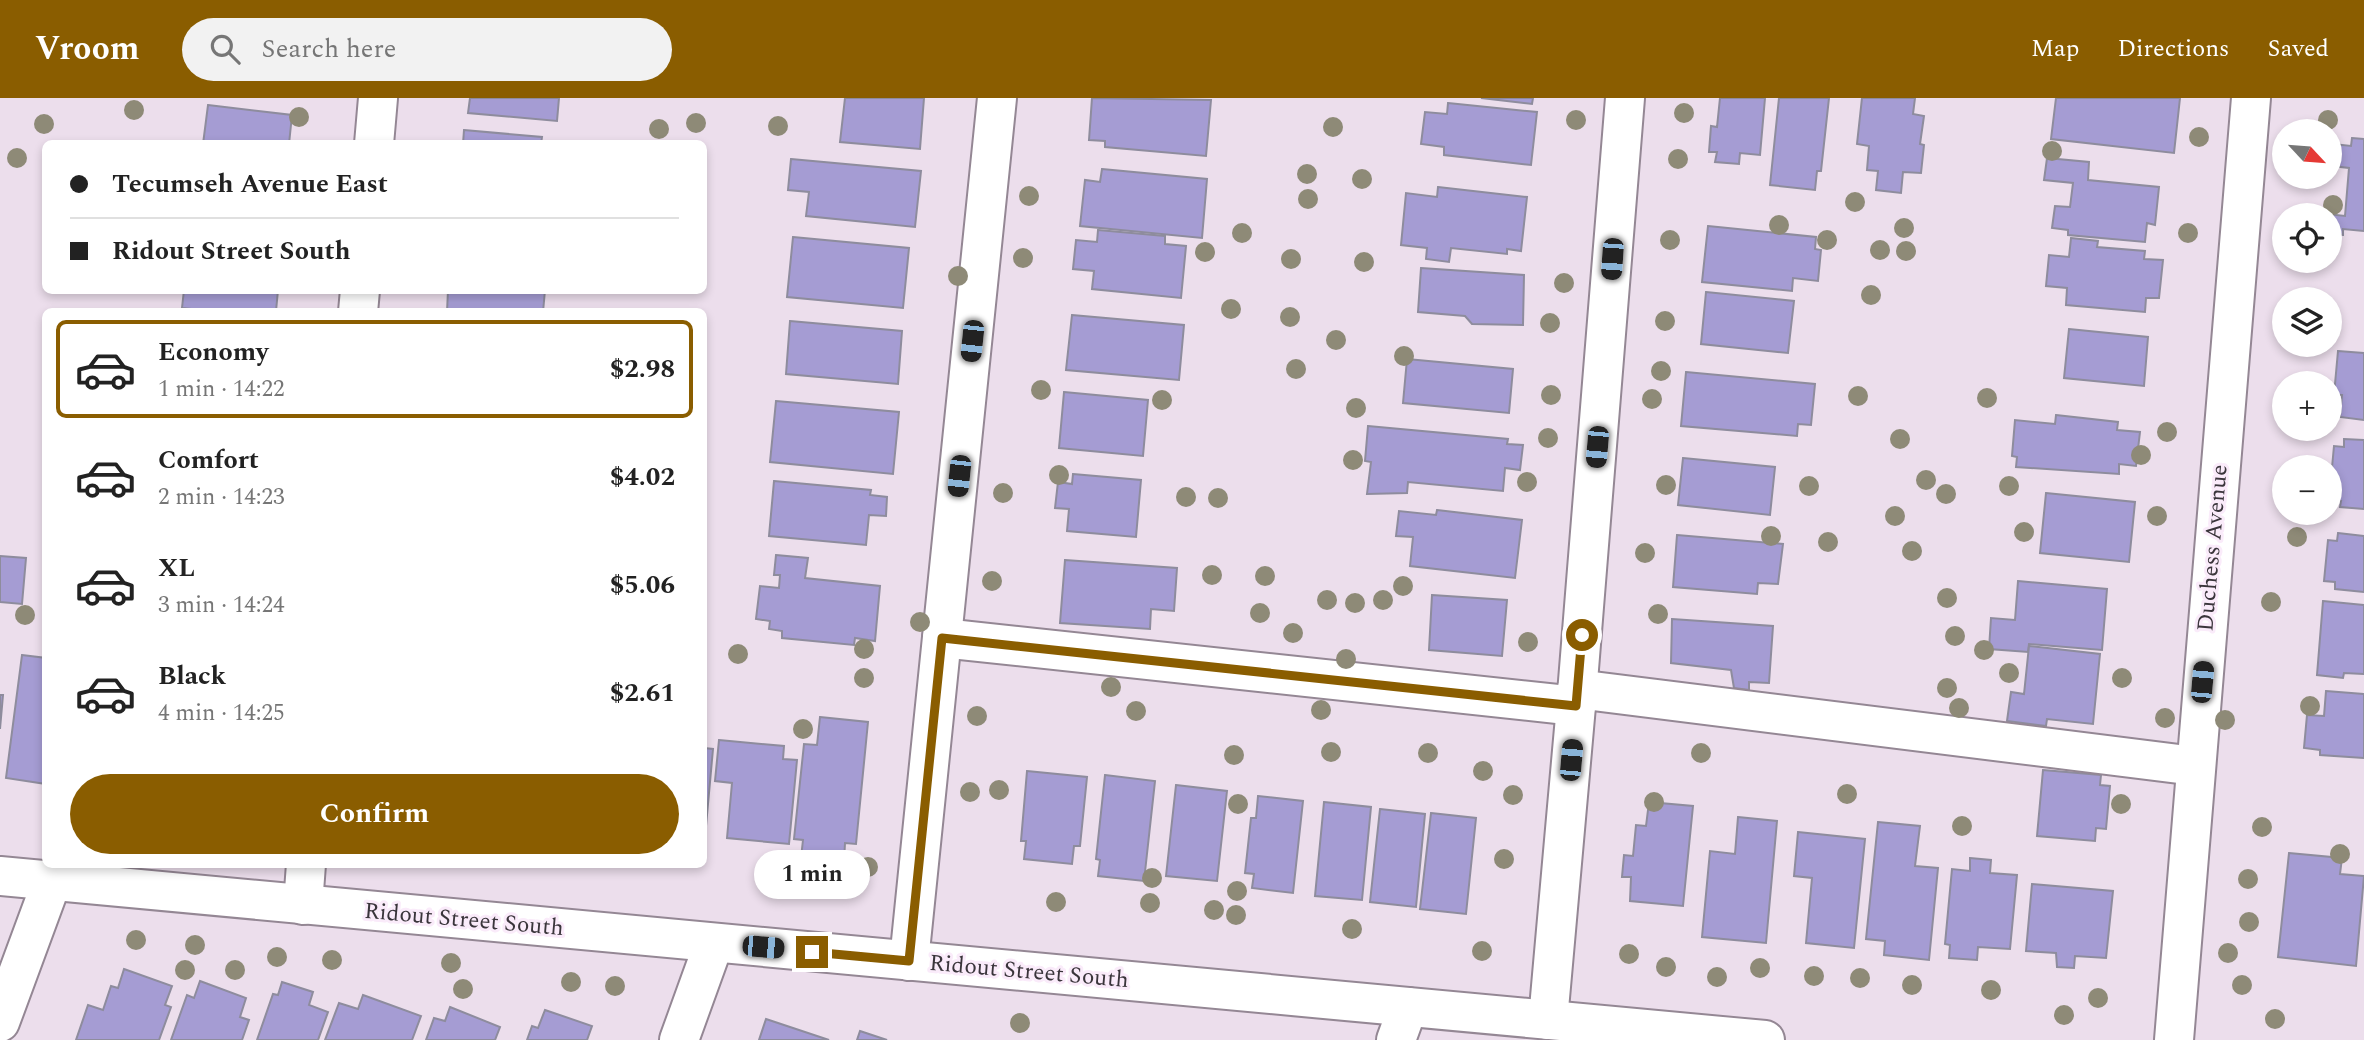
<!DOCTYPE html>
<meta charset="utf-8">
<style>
body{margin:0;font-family:Spectral,serif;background:#f2f2f2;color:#222;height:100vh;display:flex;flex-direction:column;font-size:26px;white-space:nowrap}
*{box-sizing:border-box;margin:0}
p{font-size:23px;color:#767676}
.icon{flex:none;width:38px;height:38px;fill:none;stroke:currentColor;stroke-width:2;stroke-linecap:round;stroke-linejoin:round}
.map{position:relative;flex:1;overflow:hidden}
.details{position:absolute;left:42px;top:210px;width:665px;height:560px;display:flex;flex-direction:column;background:#fff;border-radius:10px;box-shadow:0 4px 10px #0003}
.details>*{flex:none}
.hud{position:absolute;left:42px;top:42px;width:665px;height:154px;border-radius:10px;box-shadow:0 4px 10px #0003;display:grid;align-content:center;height:154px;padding:0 28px;background:#fff}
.needle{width:46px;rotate:116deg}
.tools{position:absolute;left:2272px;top:21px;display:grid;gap:14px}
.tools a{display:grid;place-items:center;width:70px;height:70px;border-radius:50%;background:#fff;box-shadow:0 4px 10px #0003;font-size:35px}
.end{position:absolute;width:32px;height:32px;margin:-16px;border:9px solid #8a5d00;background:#fff;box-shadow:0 0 0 4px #fff}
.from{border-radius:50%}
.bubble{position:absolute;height:49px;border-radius:24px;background:#fff;box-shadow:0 4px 10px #0003;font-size:23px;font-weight:700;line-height:49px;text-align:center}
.car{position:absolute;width:21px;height:42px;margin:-21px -10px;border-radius:9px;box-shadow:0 0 5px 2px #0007;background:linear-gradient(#222 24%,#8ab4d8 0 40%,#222 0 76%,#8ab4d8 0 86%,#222 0)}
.hud b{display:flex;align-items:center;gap:24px;height:66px;font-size:26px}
.hud b+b{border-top:2px solid #e0e0e0}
.hud i{width:18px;height:18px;background:#222}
ul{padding:12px 0 0;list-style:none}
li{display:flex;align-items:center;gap:21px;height:98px;margin:0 14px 10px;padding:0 14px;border:4px solid transparent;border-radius:10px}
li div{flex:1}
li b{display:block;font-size:26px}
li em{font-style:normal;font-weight:700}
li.active{border-color:#8a5d00}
li>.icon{width:63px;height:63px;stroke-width:1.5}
.primary-button{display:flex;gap:14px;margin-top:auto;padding:14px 28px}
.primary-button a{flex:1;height:80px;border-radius:42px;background:#8a5d00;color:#fff;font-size:28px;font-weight:700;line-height:80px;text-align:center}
header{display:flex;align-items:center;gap:42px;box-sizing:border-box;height:98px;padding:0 35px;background:#8a5d00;color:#fff}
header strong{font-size:33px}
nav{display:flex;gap:38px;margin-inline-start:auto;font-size:24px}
.search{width:490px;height:63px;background:#f2f2f2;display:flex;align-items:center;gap:18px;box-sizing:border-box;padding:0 24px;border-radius:38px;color:#767676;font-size:26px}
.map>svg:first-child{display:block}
.building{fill:#a59cd3;stroke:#8e8c9d;stroke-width:2}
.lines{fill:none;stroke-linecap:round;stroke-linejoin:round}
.minor-casing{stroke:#948794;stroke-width:42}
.minor{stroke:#fff;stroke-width:38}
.tree{fill:#8e8a77}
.route{stroke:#8a5d00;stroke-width:9}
.labels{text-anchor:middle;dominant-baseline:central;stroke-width:6;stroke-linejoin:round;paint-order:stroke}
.street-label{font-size:23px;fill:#3a353b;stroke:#faebfa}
</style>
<header>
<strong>Vroom</strong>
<div class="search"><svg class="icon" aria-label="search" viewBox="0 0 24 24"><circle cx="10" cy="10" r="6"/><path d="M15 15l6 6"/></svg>Search here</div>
<nav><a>Map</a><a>Directions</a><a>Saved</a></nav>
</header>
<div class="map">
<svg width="2364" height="942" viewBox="0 0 2364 942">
<rect width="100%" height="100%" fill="#ecdeec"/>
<g class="building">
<polygon points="470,0 559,0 557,23 468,15"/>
<polygon points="845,0 924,0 920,51 840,44"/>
<polygon points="1092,0 1211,2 1206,58 1105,49 1105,43 1089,42"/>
<polygon points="1481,0 1533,0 1532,6"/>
<polygon points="1720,0 1765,0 1760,57 1740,55 1739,66 1715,64 1717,54 1709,54 1711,28 1717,29"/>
<polygon points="1779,0 1829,0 1821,73 1817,73 1815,92 1770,87"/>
<polygon points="1862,0 1915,0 1913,16 1924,18 1920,46 1924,47 1921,75 1903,74 1901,95 1876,92 1878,73 1867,72 1869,48 1857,46"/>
<polygon points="2056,0 2180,0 2174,55 2051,41"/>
<polygon points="1448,5 1537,14 1531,67 1444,57 1444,49 1421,46 1425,14 1447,16"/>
<polygon points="208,7 292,17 289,46 203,46"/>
<polygon points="464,32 542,39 541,46 463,46"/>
<polygon points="2352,40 2364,41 2364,133 2343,131 2343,137 2329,136 2329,117 2327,116 2345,118 2349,70 2332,68 2334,46 2351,48"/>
<polygon points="2047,60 2089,64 2088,82 2159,89 2155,127 2147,125 2145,144 2068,137 2068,132 2052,130 2055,108 2070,109 2073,85 2044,82"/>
<polygon points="791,61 921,73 915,129 806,118 809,94 788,92"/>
<polygon points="1102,71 1207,81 1202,140 1080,128 1085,82 1100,84"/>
<polygon points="1438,89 1527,99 1521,153 1507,151 1507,156 1451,150 1449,164 1426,161 1427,150 1401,147 1406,95 1437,99"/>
<polygon points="1708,128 1816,139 1815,151 1821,152 1818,183 1793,180 1792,193 1702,184"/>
<polygon points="1098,132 1165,138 1165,146 1186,148 1181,200 1092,191 1094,173 1073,171 1076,142 1097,144"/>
<polygon points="793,139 909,150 903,210 787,199"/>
<polygon points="2071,140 2098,143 2097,149 2145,153 2144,161 2163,162 2159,200 2146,200 2145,214 2066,207 2067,190 2046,188 2049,157 2069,159"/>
<polygon points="1421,170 1524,177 1523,227 1472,226 1465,218 1418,214"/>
<polygon points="184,192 278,192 276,213 219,214 182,210"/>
<polygon points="448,192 545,192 543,214 447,214"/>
<polygon points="1706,194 1794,203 1788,255 1701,246"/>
<polygon points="1072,217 1184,227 1179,282 1066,272"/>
<polygon points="790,223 902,233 898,286 786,276"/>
<polygon points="2069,231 2148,239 2144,288 2064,280"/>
<polygon points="2338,253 2364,255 2364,322 2340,319 2342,297 2334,297"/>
<polygon points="1407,261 1513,271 1509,315 1403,305"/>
<polygon points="1686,274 1815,286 1811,327 1798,326 1797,338 1681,328"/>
<polygon points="1064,294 1148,302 1143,358 1059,350"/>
<polygon points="776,303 899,314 893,376 770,364"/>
<polygon points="2056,317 2118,324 2117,332 2140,334 2136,368 2119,366 2119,376 2016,369 2017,359 2012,358 2015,322 2055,326"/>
<polygon points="1368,328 1508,341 1507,346 1523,347 1520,372 1505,370 1503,393 1408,384 1407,395 1367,396 1371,364 1365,363"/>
<polygon points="2344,341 2364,342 2364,411 2340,409 2341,403 2329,402 2334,348 2344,349"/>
<polygon points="1683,360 1775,369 1770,417 1678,407"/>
<polygon points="1073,376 1141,382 1136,439 1067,433 1069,411 1055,410 1058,384 1072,386"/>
<polygon points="774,383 871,392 870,397 887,399 886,418 869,417 866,447 769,438"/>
<polygon points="2046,395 2135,404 2129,464 2040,455"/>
<polygon points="1437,412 1522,422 1515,480 1410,468 1413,439 1396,438 1399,413 1436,417"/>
<polygon points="2338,435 2364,438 2364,494 2335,491 2335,484 2324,483 2328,442 2337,443"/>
<polygon points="1677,437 1783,446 1778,486 1758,485 1757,496 1673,489"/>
<polygon points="776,457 808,460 805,480 880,488 875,543 855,540 854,547 782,540 782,533 769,531 770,523 756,521 760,488 779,490 780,477 774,477"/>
<polygon points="0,458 26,460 22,506 0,504"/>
<polygon points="1065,462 1177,470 1174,513 1151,511 1150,531 1060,525"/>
<polygon points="2018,483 2107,491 2102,552 2029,546 2028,554 1989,551 1991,520 2015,522"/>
<polygon points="1432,497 1507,502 1502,558 1429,552"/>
<polygon points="2323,503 2364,507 2364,576 2344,575 2343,580 2317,577"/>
<polygon points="1672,521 1773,528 1769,585 1749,584 1749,592 1734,590 1731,572 1671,565"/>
<polygon points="2029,548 2100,556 2093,626 2047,621 2046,628 2007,623 2011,594 2024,596"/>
<polygon points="22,557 46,560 46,686 6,680"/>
<polygon points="2326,593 2364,596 2364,660 2320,657 2320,652 2304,650 2307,617 2324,618"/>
<polygon points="0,597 3,597 0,631"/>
<polygon points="820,619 868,624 856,746 845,745 844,764 801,760 803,742 794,741 804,646 817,647"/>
<polygon points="719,642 784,648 783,661 797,662 789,746 727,740 732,685 715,683"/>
<polygon points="704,650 713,651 704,750"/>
<polygon points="2043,672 2101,677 2100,687 2110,688 2106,731 2096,730 2095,743 2037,738"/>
<polygon points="1027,673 1087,679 1080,748 1074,748 1072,766 1024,761 1026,743 1021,743"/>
<polygon points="1105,677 1155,683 1144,783 1098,778 1100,762 1096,761"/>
<polygon points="1176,687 1227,693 1217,783 1166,778"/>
<polygon points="1258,698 1303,703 1293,795 1252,790 1254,776 1245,775 1251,720 1256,720"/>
<polygon points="1324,704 1371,709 1362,802 1315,798"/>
<polygon points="1649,704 1693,708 1683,808 1630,803 1631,779 1622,779 1624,757 1633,758 1636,727 1646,728"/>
<polygon points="1380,711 1425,716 1416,809 1370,804"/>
<polygon points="1431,715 1476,720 1466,816 1420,811"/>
<polygon points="1738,719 1777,723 1766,845 1702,839 1710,753 1735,756"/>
<polygon points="1878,724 1920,728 1915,768 1938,770 1929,862 1884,857 1885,843 1866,841"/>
<polygon points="1798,734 1865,741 1854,850 1806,845 1812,780 1794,778"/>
<polygon points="2289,755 2342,760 2340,776 2364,778 2356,868 2278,859"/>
<polygon points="1970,760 1991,762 1990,775 2017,777 2010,851 1978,849 1977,862 1949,860 1950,847 1945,846 1952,771 1970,773"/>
<polygon points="2032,786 2113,793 2106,860 2075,858 2074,870 2057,869 2056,855 2026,853"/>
<polygon points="124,871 172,888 165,907 171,909 159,942 76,942 88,907 103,912 111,888 118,890"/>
<polygon points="200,883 246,900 240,919 249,922 242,942 171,942 187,897 194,900"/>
<polygon points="282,884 313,894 309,907 328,914 318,942 257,942 273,896 278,897"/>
<polygon points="363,897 421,918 412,942 325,942 339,905 358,911"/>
<polygon points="450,909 500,929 495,942 426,942 434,920 445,923"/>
<polygon points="545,912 592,928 587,942 527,942 532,928 538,930"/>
<polygon points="766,921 829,942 759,942"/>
<polygon points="860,933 887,942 857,942"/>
</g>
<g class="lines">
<g class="minor-casing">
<g id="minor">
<polyline points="374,46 378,0"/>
<polyline points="358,214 360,192"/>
<polyline points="942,540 1576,608"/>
<polyline points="1577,591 2195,668"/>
<polyline points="0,778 1765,942"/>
<polyline points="303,807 306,766"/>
<polyline points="909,863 997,0"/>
<polyline points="1548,922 1576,608 1625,0"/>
<polyline points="0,924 52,783"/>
<polyline points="679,942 714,845"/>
<polyline points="1396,942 1408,909"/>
<polyline points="2174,942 2251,0"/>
</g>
</g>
<use href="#minor" class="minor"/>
</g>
<g class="tree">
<circle cx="134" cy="12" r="10"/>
<circle cx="1684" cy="15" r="10"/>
<circle cx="299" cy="19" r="10"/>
<circle cx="1576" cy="22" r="10"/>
<circle cx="2328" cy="22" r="10"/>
<circle cx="696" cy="25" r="10"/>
<circle cx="44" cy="26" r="10"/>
<circle cx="778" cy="28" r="10"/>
<circle cx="1333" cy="29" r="10"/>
<circle cx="659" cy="31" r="10"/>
<circle cx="2199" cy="39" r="10"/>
<circle cx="2052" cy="53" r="10"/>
<circle cx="17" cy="60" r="10"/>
<circle cx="1678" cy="61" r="10"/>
<circle cx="1307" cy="76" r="10"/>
<circle cx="1362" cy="81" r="10"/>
<circle cx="1029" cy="98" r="10"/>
<circle cx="1308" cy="101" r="10"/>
<circle cx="1855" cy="104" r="10"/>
<circle cx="2333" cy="107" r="10"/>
<circle cx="1779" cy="127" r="10"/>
<circle cx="1904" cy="130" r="10"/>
<circle cx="1242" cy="135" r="10"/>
<circle cx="2188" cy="135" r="10"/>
<circle cx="1670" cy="142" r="10"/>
<circle cx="1827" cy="142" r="10"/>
<circle cx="1880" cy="152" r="10"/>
<circle cx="1906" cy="153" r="10"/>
<circle cx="1205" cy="154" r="10"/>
<circle cx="1023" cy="160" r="10"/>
<circle cx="1291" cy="161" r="10"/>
<circle cx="1364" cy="164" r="10"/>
<circle cx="958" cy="178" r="10"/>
<circle cx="1564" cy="185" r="10"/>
<circle cx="1871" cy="197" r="10"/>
<circle cx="1231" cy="211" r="10"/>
<circle cx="1290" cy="219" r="10"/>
<circle cx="1665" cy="223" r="10"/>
<circle cx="1550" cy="225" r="10"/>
<circle cx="1336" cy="242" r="10"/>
<circle cx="1404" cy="258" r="10"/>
<circle cx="1296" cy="271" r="10"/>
<circle cx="1661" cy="273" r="10"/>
<circle cx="1041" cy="292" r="10"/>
<circle cx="1551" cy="297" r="10"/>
<circle cx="1858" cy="298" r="10"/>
<circle cx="1987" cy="300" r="10"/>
<circle cx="1652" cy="301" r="10"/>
<circle cx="1162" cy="302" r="10"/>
<circle cx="1356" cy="310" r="10"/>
<circle cx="2167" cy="334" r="10"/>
<circle cx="1548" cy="340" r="10"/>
<circle cx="1900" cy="341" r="10"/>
<circle cx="2141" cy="357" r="10"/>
<circle cx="1353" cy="362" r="10"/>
<circle cx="1059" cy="377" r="10"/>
<circle cx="1926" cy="382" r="10"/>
<circle cx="1527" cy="384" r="10"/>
<circle cx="1666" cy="387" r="10"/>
<circle cx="1809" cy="388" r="10"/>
<circle cx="2009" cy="388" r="10"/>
<circle cx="1003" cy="395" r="10"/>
<circle cx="1946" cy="396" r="10"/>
<circle cx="1186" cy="399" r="10"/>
<circle cx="1218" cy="400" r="10"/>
<circle cx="1895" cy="418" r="10"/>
<circle cx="2157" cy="418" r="10"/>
<circle cx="2024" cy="434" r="10"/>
<circle cx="1771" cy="438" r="10"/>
<circle cx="2297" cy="439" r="10"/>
<circle cx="1828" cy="444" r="10"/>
<circle cx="1912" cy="453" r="10"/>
<circle cx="1645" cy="455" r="10"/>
<circle cx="1212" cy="477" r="10"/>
<circle cx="1265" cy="478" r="10"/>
<circle cx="992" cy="483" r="10"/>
<circle cx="1403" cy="488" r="10"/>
<circle cx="1947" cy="500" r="10"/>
<circle cx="1327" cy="502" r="10"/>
<circle cx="1383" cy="502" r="10"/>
<circle cx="2271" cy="504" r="10"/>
<circle cx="1355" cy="505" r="10"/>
<circle cx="1260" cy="515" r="10"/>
<circle cx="1658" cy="516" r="10"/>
<circle cx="25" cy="517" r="10"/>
<circle cx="920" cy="524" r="10"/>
<circle cx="1293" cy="535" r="10"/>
<circle cx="1955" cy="538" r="10"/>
<circle cx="1528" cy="544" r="10"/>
<circle cx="864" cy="551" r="10"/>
<circle cx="1984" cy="552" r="10"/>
<circle cx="738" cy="556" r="10"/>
<circle cx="1346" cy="561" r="10"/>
<circle cx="2009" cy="575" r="10"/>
<circle cx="864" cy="580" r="10"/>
<circle cx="2122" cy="580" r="10"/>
<circle cx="1111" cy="589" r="10"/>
<circle cx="1947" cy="590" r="10"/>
<circle cx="2310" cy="608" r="10"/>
<circle cx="1959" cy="610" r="10"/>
<circle cx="1321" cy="612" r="10"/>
<circle cx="1136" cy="613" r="10"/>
<circle cx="977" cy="618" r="10"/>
<circle cx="2165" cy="620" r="10"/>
<circle cx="2225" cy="622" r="10"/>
<circle cx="803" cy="631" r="10"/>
<circle cx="1331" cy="654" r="10"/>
<circle cx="1428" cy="655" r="10"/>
<circle cx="1701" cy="655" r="10"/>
<circle cx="1234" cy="657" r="10"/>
<circle cx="1483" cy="673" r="10"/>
<circle cx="999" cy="692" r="10"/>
<circle cx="970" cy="694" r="10"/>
<circle cx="1847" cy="696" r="10"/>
<circle cx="1513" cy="697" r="10"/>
<circle cx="1654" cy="704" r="10"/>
<circle cx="1238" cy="706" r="10"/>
<circle cx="2121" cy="706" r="10"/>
<circle cx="1962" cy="728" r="10"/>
<circle cx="2262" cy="729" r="10"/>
<circle cx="2340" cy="756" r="10"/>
<circle cx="1504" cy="761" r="10"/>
<circle cx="868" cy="769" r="10"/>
<circle cx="1152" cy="780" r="10"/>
<circle cx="2248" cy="781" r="10"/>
<circle cx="1237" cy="793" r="10"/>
<circle cx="1056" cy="804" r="10"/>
<circle cx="1150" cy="805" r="10"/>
<circle cx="1214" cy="812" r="10"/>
<circle cx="1236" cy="817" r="10"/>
<circle cx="2249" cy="824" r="10"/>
<circle cx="1352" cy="831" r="10"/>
<circle cx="136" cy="842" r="10"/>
<circle cx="195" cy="847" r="10"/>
<circle cx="1482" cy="853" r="10"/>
<circle cx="2228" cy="855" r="10"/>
<circle cx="1629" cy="856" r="10"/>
<circle cx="277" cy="859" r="10"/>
<circle cx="332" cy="862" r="10"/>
<circle cx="451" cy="865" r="10"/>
<circle cx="1666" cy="869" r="10"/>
<circle cx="1760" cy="870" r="10"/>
<circle cx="185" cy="872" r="10"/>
<circle cx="235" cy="872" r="10"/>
<circle cx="1814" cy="878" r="10"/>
<circle cx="1717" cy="879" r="10"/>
<circle cx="1860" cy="880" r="10"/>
<circle cx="571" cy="884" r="10"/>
<circle cx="1912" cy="887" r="10"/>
<circle cx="2242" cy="887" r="10"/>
<circle cx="615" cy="888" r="10"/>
<circle cx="463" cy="891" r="10"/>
<circle cx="1991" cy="892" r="10"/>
<circle cx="2098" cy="900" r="10"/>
<circle cx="2064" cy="917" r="10"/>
<circle cx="2275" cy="921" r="10"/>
<circle cx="1020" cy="925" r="10"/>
</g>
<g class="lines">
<polyline class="route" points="812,854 909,863 942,540 1576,608 1582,537"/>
</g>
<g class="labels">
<g class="street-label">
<text transform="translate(2213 450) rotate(-85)">Duchess Avenue</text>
<text transform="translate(464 822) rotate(5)">Ridout Street South</text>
<text transform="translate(1029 874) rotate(5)">Ridout Street South</text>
</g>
</g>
</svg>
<div class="tools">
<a><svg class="needle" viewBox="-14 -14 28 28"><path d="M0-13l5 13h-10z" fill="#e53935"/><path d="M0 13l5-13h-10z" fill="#767676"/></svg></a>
<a><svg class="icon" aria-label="locate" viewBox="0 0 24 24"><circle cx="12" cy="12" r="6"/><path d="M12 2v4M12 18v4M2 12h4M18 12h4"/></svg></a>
<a><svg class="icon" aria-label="layers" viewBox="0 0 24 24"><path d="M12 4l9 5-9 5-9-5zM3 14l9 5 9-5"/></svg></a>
<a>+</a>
<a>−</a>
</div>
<i class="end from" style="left:1582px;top:537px"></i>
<i class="end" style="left:812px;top:854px"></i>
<div class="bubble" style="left:754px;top:752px;width:116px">1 min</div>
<i class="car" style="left:1612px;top:161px;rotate:184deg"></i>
<i class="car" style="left:972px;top:243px;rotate:186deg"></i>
<i class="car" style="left:1597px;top:349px;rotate:185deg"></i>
<i class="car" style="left:959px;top:378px;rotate:186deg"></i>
<i class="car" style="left:2202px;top:584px;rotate:5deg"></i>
<i class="car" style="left:1571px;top:662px;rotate:5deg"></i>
<i class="car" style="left:763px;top:849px;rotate:95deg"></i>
<div class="hud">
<b><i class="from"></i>Tecumseh Avenue East</b>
<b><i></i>Ridout Street South</b>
</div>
<section class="details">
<ul>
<li class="active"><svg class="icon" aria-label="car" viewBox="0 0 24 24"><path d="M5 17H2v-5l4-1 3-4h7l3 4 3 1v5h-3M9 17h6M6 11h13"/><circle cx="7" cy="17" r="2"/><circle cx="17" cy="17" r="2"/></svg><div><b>Economy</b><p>1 min · 14:22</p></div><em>$2.98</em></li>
<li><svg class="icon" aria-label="car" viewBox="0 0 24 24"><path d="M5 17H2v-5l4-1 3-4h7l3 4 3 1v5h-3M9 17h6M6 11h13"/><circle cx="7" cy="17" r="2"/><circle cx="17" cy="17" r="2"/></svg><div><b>Comfort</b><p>2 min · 14:23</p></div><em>$4.02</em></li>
<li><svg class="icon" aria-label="car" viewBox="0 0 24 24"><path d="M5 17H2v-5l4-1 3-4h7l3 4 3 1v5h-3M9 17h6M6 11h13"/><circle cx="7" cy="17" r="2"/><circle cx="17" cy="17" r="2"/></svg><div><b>XL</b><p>3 min · 14:24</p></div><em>$5.06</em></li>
<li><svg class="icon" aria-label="car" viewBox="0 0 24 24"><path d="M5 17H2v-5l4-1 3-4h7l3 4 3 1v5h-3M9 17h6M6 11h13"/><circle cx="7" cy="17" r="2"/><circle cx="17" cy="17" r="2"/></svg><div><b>Black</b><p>4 min · 14:25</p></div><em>$2.61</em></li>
</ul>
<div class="primary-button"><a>Confirm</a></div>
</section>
</div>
